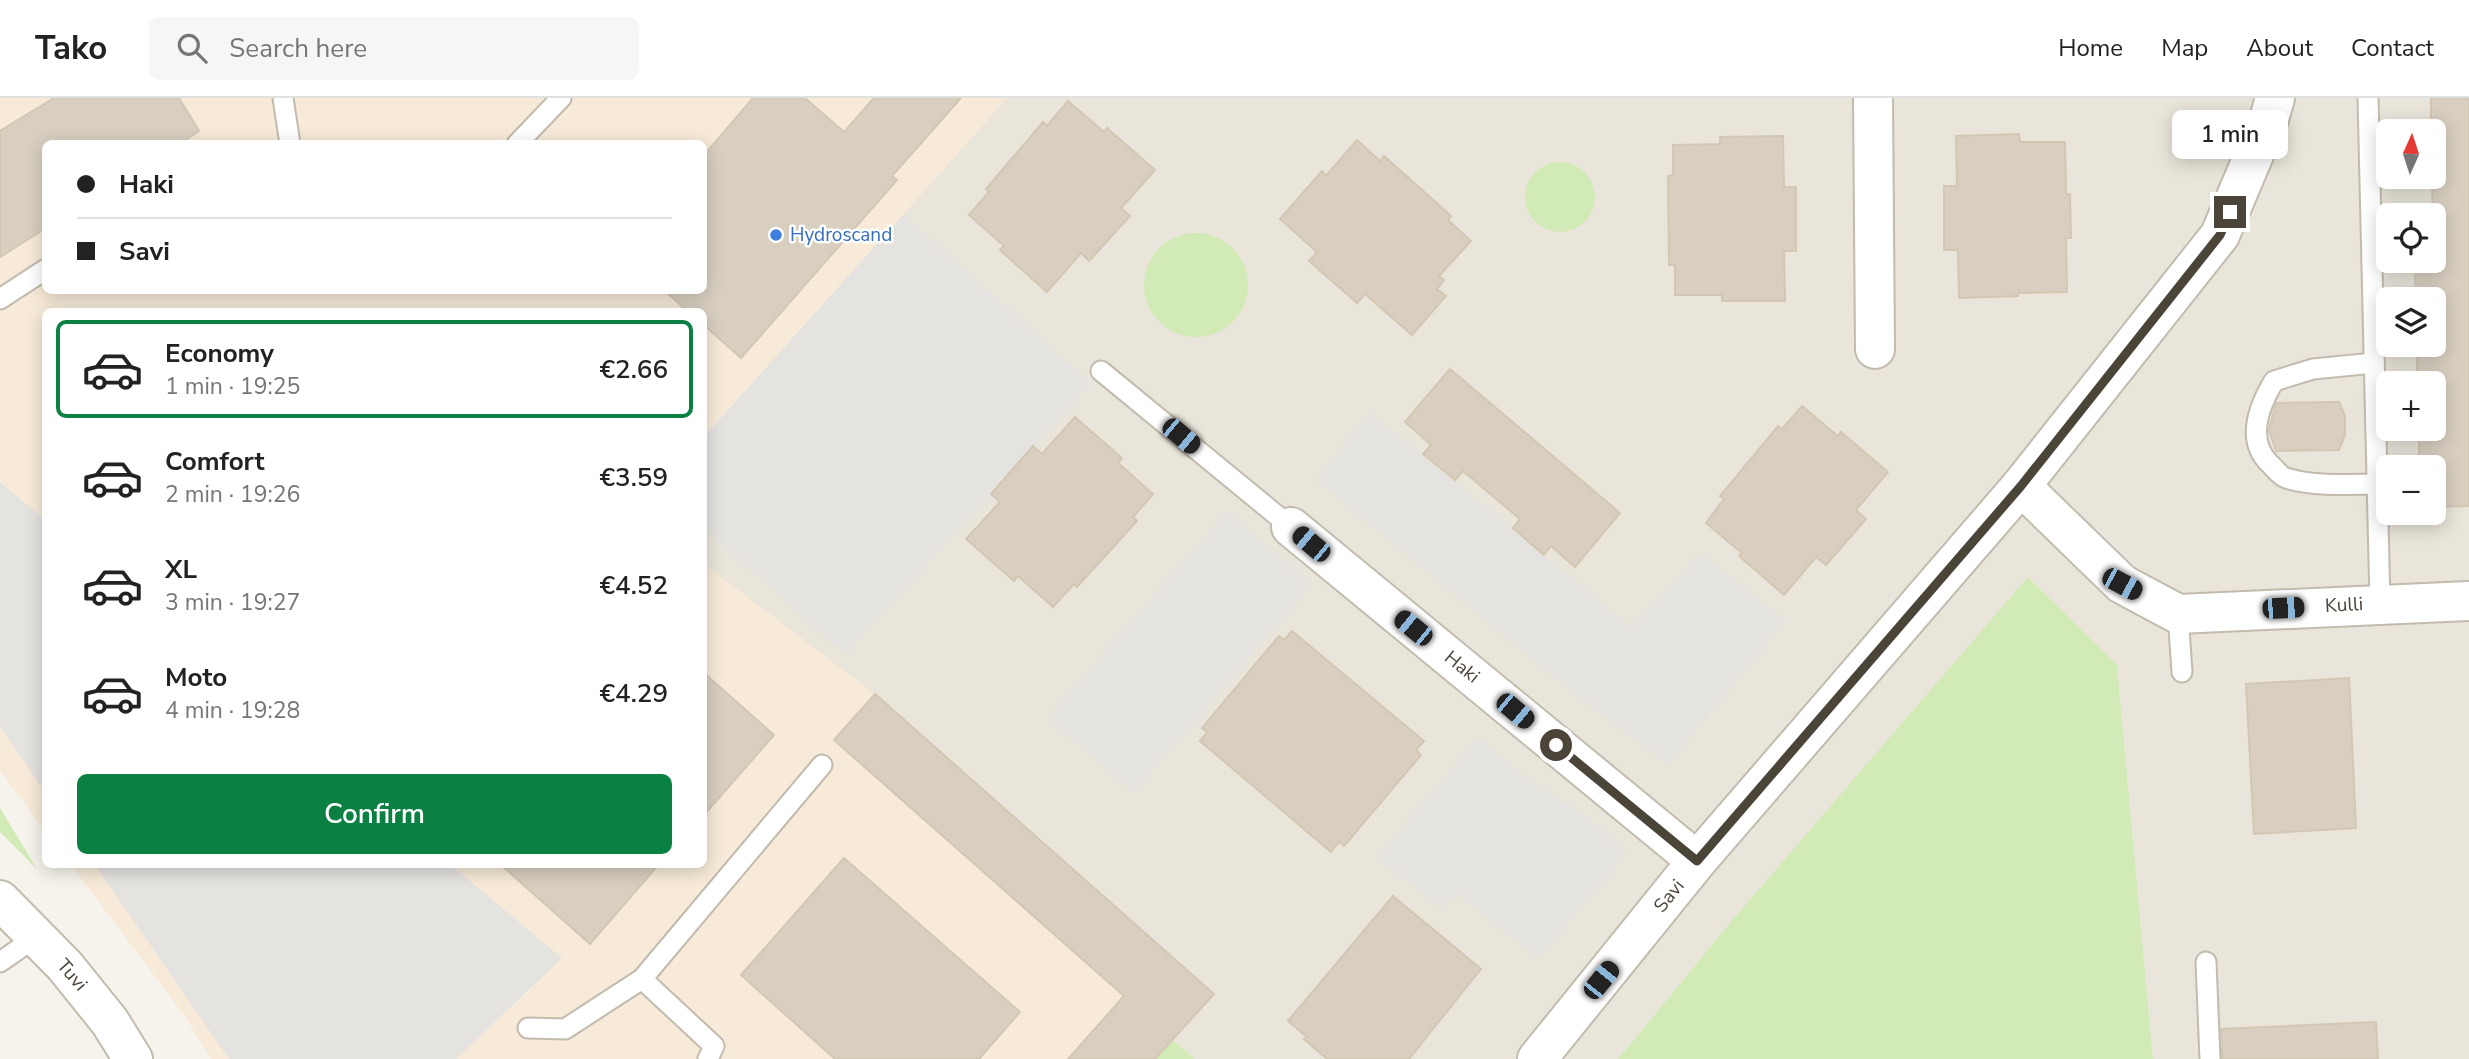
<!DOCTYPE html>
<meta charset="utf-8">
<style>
body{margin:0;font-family:"Nunito Sans",sans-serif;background:#f6f6f6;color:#222;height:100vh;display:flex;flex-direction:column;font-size:26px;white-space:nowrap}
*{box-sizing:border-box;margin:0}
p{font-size:23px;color:#767676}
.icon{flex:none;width:38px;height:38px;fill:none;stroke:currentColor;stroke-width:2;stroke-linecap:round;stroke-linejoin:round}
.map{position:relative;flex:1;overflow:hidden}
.sheet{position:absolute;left:42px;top:210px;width:665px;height:560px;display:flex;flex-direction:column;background:#fff;border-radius:10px;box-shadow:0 4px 18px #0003}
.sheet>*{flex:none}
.hud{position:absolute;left:42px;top:42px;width:665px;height:154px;border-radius:10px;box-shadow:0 4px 18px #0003;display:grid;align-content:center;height:154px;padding:0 35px;background:#fff}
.needle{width:46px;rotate:3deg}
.controls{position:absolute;left:2376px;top:21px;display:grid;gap:14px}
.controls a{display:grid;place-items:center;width:70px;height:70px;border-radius:10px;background:#fff;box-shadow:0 4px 18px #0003;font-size:35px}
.end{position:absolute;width:32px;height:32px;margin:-16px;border:9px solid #4b4439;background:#fff;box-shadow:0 0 0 4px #fff}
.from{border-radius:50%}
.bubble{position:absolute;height:49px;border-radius:10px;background:#fff;box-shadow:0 4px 18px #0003;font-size:23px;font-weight:600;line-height:49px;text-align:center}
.car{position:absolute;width:21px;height:42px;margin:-21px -10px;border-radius:9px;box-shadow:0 0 5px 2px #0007;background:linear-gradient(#222 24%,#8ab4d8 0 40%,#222 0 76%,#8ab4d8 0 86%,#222 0)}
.hud b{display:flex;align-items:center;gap:24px;height:66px;font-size:26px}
.hud b+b{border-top:2px solid #e0e0e0}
.hud i{width:18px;height:18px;background:#222}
ul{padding:12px 0 0;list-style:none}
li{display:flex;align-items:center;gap:21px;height:98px;margin:0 14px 10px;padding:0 21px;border:4px solid transparent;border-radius:10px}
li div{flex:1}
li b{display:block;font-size:26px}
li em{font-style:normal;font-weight:600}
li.active{border-color:#0b8043}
li>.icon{width:63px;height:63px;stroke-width:1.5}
.button{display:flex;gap:14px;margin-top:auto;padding:14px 35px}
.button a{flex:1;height:80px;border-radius:10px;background:#0b8043;color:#fff;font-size:28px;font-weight:600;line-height:80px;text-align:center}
header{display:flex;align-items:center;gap:42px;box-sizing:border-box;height:98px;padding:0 35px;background:#fff;border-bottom:2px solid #e0e0e0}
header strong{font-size:33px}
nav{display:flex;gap:38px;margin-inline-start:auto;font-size:24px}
.search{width:490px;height:63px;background:#f6f6f6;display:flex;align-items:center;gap:18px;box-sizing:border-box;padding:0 24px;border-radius:10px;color:#767676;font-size:26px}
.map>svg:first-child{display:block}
.residential{fill:#eae5da;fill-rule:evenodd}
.commercial{fill:#f7ead8;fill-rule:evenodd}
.green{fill:#d2eab5}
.parking{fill:#e5e3e0}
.building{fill:#d8cfc1;stroke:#d3c7b4;stroke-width:2}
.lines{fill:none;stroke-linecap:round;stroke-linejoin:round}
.lane-casing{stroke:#c2bbae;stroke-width:23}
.street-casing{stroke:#c2bbae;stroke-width:42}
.lane{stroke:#fff;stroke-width:19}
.street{stroke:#fff;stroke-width:38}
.route{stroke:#4b4439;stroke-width:9}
.shop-dot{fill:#3f7fe0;stroke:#fff;stroke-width:2.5}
.labels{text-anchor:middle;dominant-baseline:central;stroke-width:5;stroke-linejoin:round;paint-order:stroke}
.shop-label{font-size:19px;fill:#366cbe;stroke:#fff;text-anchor:start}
.street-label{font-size:19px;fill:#4b4439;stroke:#fff}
</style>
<header>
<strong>Tako</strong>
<div class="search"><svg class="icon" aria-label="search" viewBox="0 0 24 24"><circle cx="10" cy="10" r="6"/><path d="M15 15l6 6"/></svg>Search here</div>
<nav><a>Home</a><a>Map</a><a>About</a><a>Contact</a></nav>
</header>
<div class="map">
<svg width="2469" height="961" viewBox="0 0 2469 961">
<rect width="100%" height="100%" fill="#f6f3ec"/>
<path class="residential" d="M1007,0h1462v961h-316l-36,-394 -88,-87 -295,340 -116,141h-423l-23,-19 -468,-476v-127zM2389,33h45v46h-45zM2389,117h45v46h-45zM2389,201h45v46h-45zM2389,285h45v46h-45zM2389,369h45v46h-45z"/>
<g class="commercial">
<path d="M0,0h1007l-303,339v-125h-658l-1,519 -45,-60zM46,46h658v146h-658z"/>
<polygon points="704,466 875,596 1214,896 1155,961 211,961 184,917 71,767 704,766"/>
</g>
<g class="green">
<circle cx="1560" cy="99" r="35"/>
<circle cx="1196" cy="187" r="52"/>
<polygon points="2028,479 2117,567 2153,961 1618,961 1734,820"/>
<polygon points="0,710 37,771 0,734"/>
<polygon points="1172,942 1195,961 1155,961"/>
</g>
<g class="parking">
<polygon points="903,117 1090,285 845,556 704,430 704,339"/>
<polygon points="1369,314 1632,530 1700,455 1785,523 1668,666 1576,597 1317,382"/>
<polygon points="0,384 45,422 45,694 0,628"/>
<polygon points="1227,414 1311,487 1133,694 1048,620"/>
<polygon points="1479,640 1524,679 1585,718 1626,755 1538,860 1456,795 1442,810 1377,760"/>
<polygon points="95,767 451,767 562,860 456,961 229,961"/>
</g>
<g class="building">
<polygon points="54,0 179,0 199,33 180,46 46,46 46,130 0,159 0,33"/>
<polygon points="753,0 805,0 844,34 874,0 961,0 892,78 897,82 741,260 704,227 704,214 688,214 664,192 704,192 704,57"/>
<polygon points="2431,0 2469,0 2469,408 2434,409 2434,369 2419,369 2419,331 2434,331 2434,285 2417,285 2417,247 2434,247 2434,201 2416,201 2415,163 2434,163 2432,85 2434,79 2434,33 2431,33"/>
<polygon points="1068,3 1104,34 1107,30 1155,72 1121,110 1130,118 1089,163 1081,155 1047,194 1000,152 1004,148 969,117 989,94 986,91 1043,24 1047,28"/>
<polygon points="2019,36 2020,44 2065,44 2066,96 2070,96 2071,140 2066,140 2067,194 2018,195 2018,198 1959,200 1958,152 1944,152 1944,88 1957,88 1956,38"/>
<polygon points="1783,38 1784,89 1796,89 1796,153 1784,153 1785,203 1722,203 1722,197 1675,197 1675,167 1669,167 1668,78 1673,77 1673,47 1720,46 1720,39"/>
<polygon points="1357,42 1380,63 1384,58 1422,92 1451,118 1448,122 1471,143 1439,178 1444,182 1437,191 1446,198 1412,237 1365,196 1357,205 1309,163 1317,154 1280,121 1322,73 1326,78"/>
<polygon points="1450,271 1620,415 1575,469 1551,448 1544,457 1513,430 1520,421 1463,373 1455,382 1423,356 1431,347 1405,324"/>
<polygon points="2339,304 2345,318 2345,337 2339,352 2276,353 2269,332 2276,305"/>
<polygon points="1802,308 1838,338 1841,334 1888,374 1856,412 1866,421 1826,467 1816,459 1784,497 1739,458 1742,455 1706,425 1724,401 1720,398 1778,328 1782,331"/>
<polygon points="1075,319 1122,360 1118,365 1153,396 1133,419 1137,423 1077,489 1074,486 1053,509 1018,478 1014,483 966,441 1000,404 991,396 1033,348 1042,356"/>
<polygon points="1292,533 1424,643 1416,652 1421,657 1344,748 1339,744 1331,754 1200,643 1207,634 1202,630 1279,538 1284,542"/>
<polygon points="704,575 774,637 704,717"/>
<polygon points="2349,580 2356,730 2254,736 2246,586"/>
<polygon points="875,596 1214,896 1155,961 1068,961 1124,898 834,642"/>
<polygon points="844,760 1020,914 979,961 835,961 741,877"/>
<polygon points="500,766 659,766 590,846"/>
<polygon points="1393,798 1481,871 1409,961 1327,961 1304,941 1307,939 1288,923"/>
<polygon points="2376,924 2378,961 2222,961 2221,931"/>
</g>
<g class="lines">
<g class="lane-casing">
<g id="lane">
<polyline points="283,0 290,46"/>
<polyline points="2368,0 2380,506"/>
<polyline points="517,46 561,0"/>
<polyline points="0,201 46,171"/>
<path d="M2374,265l-61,6 -39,12c-15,25 -29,59 -4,83 5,5 10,12 16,14 28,9 62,6 91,6"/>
<polyline points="1101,273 1291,429"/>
<polyline points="2178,516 2182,574"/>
<polyline points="0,864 36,839"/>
<polyline points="2206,864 2210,961"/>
<polyline points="642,881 714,948 708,961"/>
<polyline points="528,930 565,931 642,881 822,667"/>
</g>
</g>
<g class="street-casing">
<g id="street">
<polyline points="1873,0 1875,251"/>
<polyline points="2021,388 2122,486 2178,516 2469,503"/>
<polyline points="1291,429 1697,763"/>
<polyline points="0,802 65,868 110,924 133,961"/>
<polyline points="1537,961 1697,763 2021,388 2220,137 2269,21 2275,0"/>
</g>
</g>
<use href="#lane" class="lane"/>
<use href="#street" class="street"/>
</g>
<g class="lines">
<polyline class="route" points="1556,647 1697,763 2021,388 2220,137 2230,114"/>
</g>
<circle class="shop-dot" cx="776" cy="137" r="7"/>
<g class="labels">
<g class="shop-label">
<text x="790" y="137">Hydroscand</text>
</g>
<g class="street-label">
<text transform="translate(2344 507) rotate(-3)">Kulli</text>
<text transform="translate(1462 569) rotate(39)">Haki</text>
<text transform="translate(1669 798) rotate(-51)">Savi</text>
<text transform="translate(72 877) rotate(49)">Tuvi</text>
</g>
</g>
</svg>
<div class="controls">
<a><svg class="needle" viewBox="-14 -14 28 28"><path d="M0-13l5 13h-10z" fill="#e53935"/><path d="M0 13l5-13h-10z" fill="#767676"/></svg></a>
<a><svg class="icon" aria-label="locate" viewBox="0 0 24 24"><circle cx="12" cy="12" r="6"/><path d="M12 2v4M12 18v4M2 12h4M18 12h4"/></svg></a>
<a><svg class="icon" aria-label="layers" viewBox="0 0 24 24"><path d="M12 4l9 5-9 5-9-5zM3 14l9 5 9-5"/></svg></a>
<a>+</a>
<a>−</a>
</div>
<i class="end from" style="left:1556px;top:647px"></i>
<i class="end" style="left:2230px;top:114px"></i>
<div class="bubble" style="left:2172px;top:12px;width:116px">1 min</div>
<i class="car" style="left:1181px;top:338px;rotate:130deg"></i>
<i class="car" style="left:1311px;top:446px;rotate:310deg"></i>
<i class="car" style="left:2122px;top:486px;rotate:118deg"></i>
<i class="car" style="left:2283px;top:510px;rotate:87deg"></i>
<i class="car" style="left:1413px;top:530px;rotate:309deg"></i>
<i class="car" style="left:1515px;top:613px;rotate:130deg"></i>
<i class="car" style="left:1601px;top:882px;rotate:39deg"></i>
<div class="hud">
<b><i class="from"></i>Haki</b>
<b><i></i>Savi</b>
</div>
<section class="sheet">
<ul>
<li class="active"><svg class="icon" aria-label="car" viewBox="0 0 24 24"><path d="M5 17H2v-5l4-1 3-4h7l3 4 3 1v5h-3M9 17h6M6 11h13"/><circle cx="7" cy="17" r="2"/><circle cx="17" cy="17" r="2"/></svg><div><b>Economy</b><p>1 min · 19:25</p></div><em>€2.66</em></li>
<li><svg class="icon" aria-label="car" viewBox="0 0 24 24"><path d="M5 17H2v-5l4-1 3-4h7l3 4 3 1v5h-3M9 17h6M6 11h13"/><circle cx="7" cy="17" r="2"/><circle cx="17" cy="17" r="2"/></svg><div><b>Comfort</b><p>2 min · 19:26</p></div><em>€3.59</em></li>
<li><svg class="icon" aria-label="car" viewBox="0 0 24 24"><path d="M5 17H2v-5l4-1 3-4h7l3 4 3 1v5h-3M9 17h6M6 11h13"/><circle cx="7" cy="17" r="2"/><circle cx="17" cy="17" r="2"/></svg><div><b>XL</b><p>3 min · 19:27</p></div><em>€4.52</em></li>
<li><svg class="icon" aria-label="car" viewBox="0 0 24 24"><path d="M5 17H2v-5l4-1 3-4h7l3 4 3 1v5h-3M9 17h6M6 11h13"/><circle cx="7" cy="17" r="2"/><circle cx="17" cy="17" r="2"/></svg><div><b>Moto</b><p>4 min · 19:28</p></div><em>€4.29</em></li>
</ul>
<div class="button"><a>Confirm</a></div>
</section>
</div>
